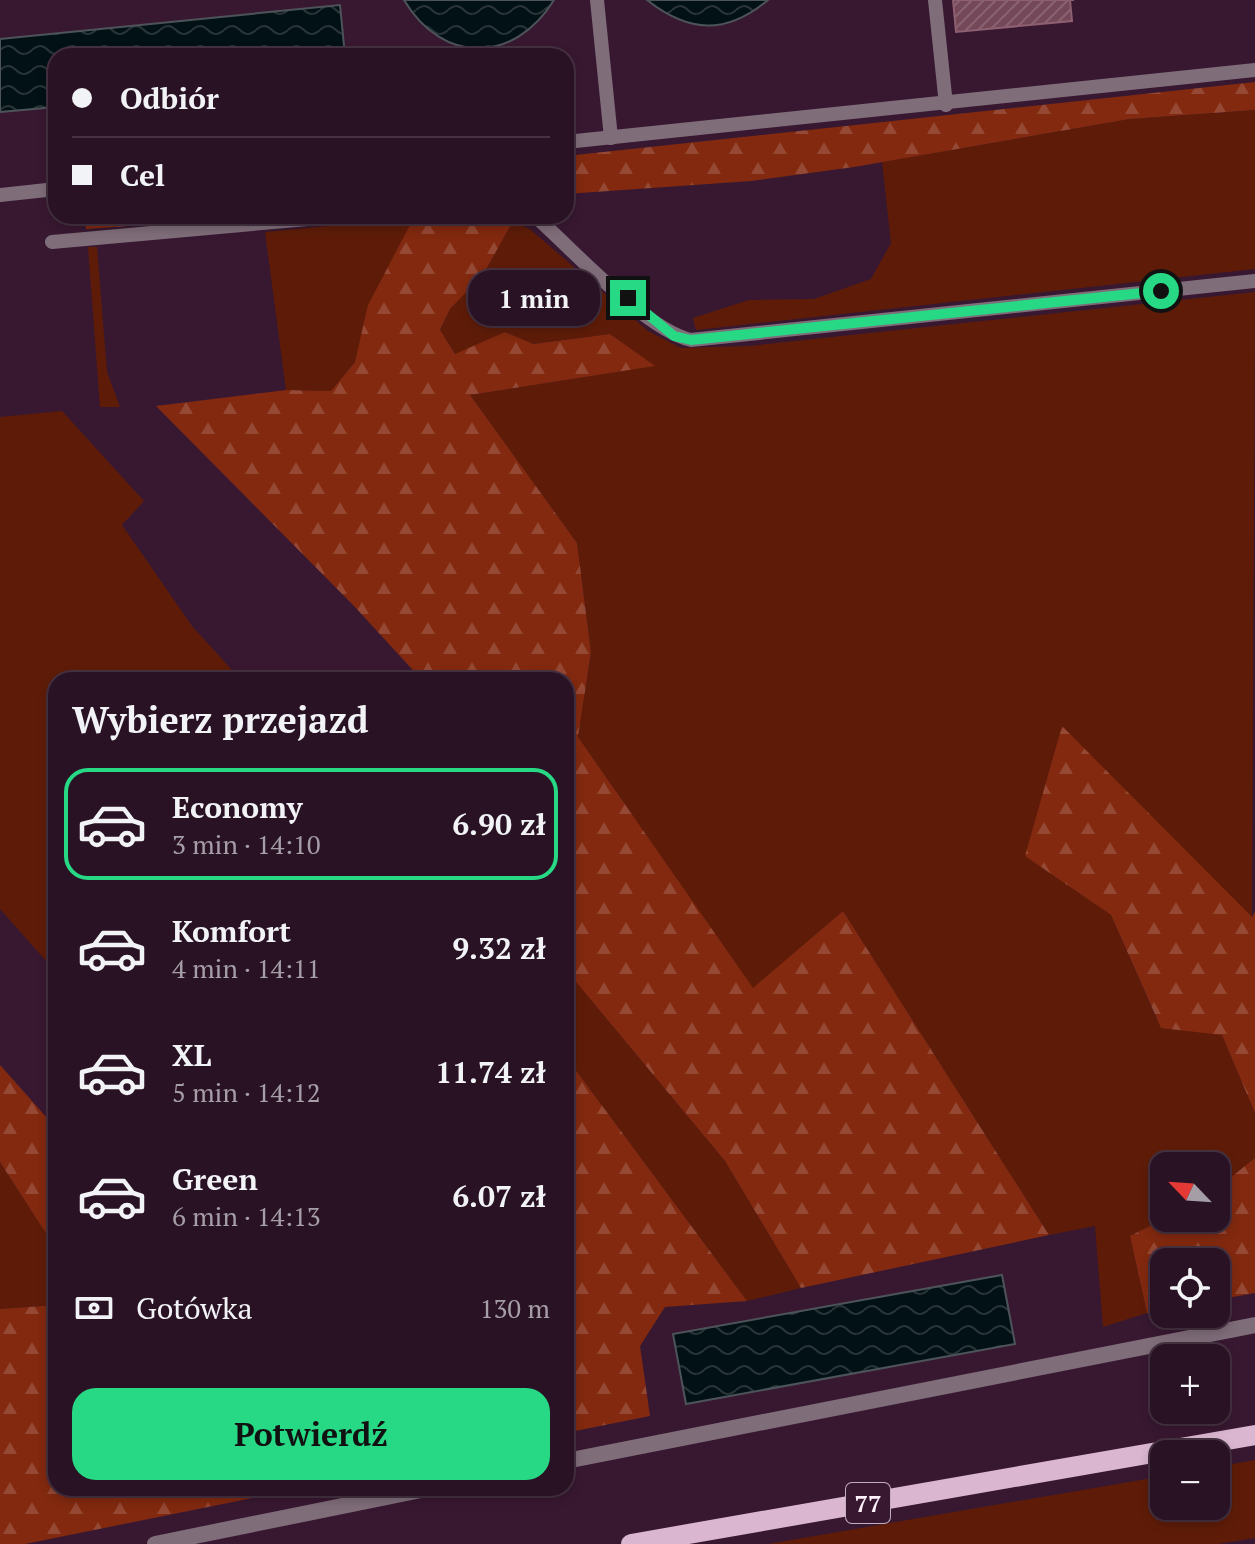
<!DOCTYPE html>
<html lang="pl">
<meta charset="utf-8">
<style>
body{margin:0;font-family:"PT Serif",serif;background:#321b2d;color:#f1f3f6;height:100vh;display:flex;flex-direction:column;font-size:30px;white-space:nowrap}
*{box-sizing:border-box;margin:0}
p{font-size:26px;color:#a59ea7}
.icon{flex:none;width:44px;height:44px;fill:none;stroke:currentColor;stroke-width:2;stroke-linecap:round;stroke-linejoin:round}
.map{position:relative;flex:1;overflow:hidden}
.panel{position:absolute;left:48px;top:672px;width:526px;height:824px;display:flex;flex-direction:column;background:#2a1225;border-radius:24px;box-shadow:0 4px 12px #0003,0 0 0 2px #463242}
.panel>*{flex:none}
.top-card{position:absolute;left:48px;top:48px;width:526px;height:176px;border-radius:24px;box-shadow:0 4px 12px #0003,0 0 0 2px #463242;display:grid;align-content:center;height:176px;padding:0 24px;background:#2a1225}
.needle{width:52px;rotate:295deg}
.fabs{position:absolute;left:1150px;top:1152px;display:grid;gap:16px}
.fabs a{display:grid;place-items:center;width:80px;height:80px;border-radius:16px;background:#2a1225;box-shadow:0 4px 12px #0003,0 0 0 2px #463242;font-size:40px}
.end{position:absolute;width:36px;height:36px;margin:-18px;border:10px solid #27d885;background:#111;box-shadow:0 0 0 4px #111}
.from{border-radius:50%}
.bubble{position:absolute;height:56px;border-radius:24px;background:#2a1225;box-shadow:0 4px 12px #0003,0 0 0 2px #463242;font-size:26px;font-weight:600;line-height:56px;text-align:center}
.top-card b{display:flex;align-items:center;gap:28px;height:76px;font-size:30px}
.top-card b+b{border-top:2px solid #463242}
.top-card i{width:20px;height:20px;background:#f1f3f6}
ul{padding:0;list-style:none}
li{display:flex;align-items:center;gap:24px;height:112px;margin:0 16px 12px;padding:0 8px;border:4px solid transparent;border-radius:24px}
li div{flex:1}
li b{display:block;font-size:30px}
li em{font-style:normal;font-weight:600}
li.active{border-color:#27d885}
li>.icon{width:72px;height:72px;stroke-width:1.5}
h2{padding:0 24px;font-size:36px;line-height:96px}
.pay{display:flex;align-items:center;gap:20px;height:88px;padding:0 24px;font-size:30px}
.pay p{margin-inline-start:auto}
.action{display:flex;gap:16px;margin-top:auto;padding:16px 24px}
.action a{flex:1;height:92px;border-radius:24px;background:#27d885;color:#111;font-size:32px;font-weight:600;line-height:92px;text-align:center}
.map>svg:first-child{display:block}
.green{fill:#5e1c08}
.forest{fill:url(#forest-firs)}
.water{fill:url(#water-waves);stroke:#4d5459;stroke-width:2}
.building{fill:url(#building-hatch);stroke:#8d5f70;stroke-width:2}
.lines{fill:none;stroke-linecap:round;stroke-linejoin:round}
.lane{stroke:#7f6d7a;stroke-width:14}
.street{stroke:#7f6d7a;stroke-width:16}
.primary{stroke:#dab6d0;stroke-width:20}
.route{stroke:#27d885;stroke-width:10}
.labels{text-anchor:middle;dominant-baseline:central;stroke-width:6;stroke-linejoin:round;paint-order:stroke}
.shield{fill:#381831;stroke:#c2afbd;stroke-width:2}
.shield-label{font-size:24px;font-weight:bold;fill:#fdf0f9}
</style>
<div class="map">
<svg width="1255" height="1544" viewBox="0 0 1255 1544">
<defs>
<pattern id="forest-firs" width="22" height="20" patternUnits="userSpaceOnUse" patternTransform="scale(2)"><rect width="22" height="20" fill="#82290f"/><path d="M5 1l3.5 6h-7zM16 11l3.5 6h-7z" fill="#954833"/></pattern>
<pattern id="water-waves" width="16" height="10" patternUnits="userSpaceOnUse" patternTransform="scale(2)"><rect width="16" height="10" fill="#021115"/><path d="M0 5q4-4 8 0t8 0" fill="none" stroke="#283438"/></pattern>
<pattern id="building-hatch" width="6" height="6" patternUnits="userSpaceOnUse" patternTransform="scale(2)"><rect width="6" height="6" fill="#744858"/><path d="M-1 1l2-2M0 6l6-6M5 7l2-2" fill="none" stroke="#896371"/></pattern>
</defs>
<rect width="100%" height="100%" fill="#381831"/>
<g class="green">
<polygon points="1255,110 1255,269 696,330 693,318 749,300 814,299 871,279 891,243 882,162 1130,119"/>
<polygon points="433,216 456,216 410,226 372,298 355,362 331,391 286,390 265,232"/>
<polygon points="513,221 531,230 648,331 681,348 749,346 1255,292 1252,918 1062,727 1026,856 1111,915 1157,1020 1222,1035 1255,1113 1255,1158 1216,1189 1216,1166 1164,1166 1166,1218 1130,1236 1147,1313 1103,1327 1095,1226 1049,1235 843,911 753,989 578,737 591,652 577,543 470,395 653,366 610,334 532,344 505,332 456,355 440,331 450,309 483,275"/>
<polygon points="88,247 97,247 107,372 120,407 100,407"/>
<polygon points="62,411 144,501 122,525 192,626 241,680 56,680 56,972 0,909 0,417"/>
<polygon points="566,970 725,1161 801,1288 747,1301 566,1057"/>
<polygon points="0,1162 56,1249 56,1305 0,1309"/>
<polygon points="1255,1460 1255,1538 1218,1544 768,1544 1164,1476 1164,1506 1216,1506 1216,1467"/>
</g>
<g class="forest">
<polygon points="1255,82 1255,110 1130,119 854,167 751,181 566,194 566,156"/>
<polygon points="85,216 266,216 86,229"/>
<polygon points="456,216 506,216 513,221 483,275 450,309 440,330 455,354 505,332 533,344 610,334 655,366 470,395 577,543 591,652 578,737 753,988 843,911 1049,1235 801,1288 725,1161 566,970 566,680 422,680 354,606 156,406 286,390 331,391 355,362 368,305 410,225"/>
<polygon points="1062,726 1252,917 1255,911 1255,1113 1222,1035 1161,1028 1111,915 1025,856"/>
<polygon points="566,1057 747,1301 665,1307 640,1346 650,1416 575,1431 566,1414"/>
<polygon points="0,1065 56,1128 56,1249 0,1162"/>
<polygon points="1255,1158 1255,1293 1216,1300 1216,1262 1164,1262 1164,1310 1147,1313 1130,1236 1166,1218 1216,1218 1216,1189"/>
<polygon points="56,1305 56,1488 302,1488 25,1544 0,1544 0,1309"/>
</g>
<g class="water">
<path d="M404,0h150c-40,64 -111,65 -150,0z"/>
<path d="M647,0h121c-42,35 -79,33 -121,0z"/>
<polygon points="340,5 345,56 56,56 56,107 0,112 0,39"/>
<polygon points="1002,1275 1015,1344 686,1404 673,1334"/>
</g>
<polygon class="building" points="953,0 1074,0 1070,0 1072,21 956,32"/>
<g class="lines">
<g class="lane">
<polyline points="597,0 611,138"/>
<polyline points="935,0 946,105"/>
<polyline points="566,142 1255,70"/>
<polyline points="0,195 56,189"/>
<path d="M535,216c37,33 111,114 156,124l564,-59"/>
<polyline points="52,242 341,216"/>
</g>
<g class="street">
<polyline points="566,1461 1255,1325"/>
<polyline points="155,1544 431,1488"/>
</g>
<polyline class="primary" points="631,1544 1255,1435"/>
</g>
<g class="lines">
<polyline class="route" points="628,298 674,336 691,340 1161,291"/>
</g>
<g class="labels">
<rect class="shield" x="846" y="1483" width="44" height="40" rx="6"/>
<g class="shield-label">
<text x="868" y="1503">77</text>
</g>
</g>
</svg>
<div class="fabs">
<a><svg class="needle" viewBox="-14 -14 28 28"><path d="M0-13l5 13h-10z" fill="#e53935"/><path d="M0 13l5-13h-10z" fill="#a59ea7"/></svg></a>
<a><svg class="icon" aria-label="locate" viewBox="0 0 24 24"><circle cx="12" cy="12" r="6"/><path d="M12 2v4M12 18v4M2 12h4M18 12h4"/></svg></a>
<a>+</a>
<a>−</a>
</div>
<i class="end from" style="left:1161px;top:291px"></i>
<i class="end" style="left:628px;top:298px"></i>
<div class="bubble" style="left:468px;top:270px;width:132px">1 min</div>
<div class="top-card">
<b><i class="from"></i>Odbiór</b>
<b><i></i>Cel</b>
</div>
<section class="panel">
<h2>Wybierz przejazd</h2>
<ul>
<li class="active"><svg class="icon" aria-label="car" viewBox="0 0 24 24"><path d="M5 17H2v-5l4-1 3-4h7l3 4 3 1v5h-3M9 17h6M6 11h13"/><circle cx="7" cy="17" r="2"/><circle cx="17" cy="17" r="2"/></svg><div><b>Economy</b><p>3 min · 14:10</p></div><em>6.90 zł</em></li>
<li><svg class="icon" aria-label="car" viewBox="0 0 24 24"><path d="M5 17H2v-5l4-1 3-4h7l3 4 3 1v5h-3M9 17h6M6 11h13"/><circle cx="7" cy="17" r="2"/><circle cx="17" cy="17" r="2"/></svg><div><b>Komfort</b><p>4 min · 14:11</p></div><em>9.32 zł</em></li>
<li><svg class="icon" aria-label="car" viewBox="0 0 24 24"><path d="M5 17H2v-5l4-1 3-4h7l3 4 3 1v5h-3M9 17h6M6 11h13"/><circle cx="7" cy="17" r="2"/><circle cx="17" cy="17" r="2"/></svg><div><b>XL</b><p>5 min · 14:12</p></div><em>11.74 zł</em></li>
<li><svg class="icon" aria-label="car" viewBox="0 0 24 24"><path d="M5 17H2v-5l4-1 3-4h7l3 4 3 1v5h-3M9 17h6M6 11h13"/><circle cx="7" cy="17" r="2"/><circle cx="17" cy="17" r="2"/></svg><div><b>Green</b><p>6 min · 14:13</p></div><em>6.07 zł</em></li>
</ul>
<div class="pay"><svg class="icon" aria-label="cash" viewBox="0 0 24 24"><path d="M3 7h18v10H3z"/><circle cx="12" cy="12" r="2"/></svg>Gotówka<p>130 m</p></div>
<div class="action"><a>Potwierdź</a></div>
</section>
</div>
